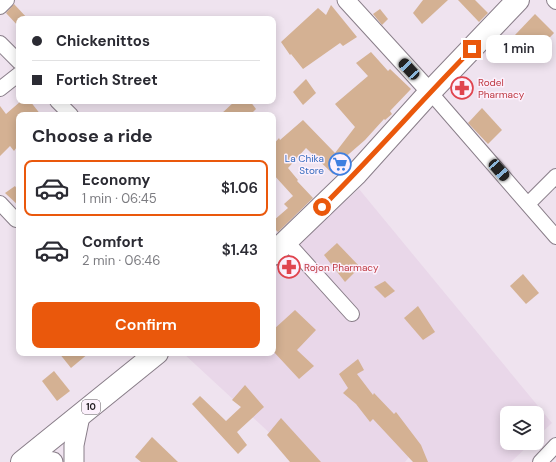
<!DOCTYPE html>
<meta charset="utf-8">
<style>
body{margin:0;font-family:"DM Sans",sans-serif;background:#f7f7f7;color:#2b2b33;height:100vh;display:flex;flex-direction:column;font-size:15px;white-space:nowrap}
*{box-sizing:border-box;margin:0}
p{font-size:13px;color:#7c7c81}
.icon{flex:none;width:22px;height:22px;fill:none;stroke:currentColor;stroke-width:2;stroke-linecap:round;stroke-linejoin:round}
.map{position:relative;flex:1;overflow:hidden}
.details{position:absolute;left:16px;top:112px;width:260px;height:244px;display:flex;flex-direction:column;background:#fff;border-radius:8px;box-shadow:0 2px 10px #0003}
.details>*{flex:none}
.guide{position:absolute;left:16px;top:16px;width:260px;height:88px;border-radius:8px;box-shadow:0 2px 10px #0003;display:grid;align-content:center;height:88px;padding:0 16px;background:#fff}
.fabs{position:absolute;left:500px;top:406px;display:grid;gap:8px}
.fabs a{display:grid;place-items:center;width:44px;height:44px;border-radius:8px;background:#fff;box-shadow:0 2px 10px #0003;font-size:20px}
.end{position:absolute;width:18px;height:18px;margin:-9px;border:5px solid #ea580c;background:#fff;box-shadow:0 0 0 2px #fff}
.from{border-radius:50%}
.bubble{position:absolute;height:28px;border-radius:8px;background:#fff;box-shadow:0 2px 10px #0003;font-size:13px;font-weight:600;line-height:28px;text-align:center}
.car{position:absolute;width:12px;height:24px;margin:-12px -6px;border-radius:5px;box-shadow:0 0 3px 1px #0007;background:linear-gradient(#222 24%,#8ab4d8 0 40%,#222 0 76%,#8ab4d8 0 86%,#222 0)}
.guide b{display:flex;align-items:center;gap:14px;height:38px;font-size:15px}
.guide b+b{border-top:1px solid #e1e1e2}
.guide i{width:10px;height:10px;background:#2b2b33}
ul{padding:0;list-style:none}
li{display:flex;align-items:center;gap:12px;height:56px;margin:0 8px 6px;padding:0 8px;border:2px solid transparent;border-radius:8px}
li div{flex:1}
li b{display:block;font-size:15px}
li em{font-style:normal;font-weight:600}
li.on{border-color:#ea580c}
li>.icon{width:36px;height:36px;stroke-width:1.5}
h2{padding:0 16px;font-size:18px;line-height:48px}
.cta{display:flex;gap:8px;margin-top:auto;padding:8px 16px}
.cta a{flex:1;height:46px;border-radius:8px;background:#ea580c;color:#fff;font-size:16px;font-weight:600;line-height:46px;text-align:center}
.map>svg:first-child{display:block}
.built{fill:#e9d7e9}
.building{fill:#d4b193}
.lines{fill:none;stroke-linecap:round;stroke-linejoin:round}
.minor-casing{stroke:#897e89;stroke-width:16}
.tertiary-casing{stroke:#897e89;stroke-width:19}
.secondary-casing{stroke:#897e89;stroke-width:21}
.trunk-casing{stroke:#897e89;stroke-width:24}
.minor{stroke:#fff;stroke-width:14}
.tertiary{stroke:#fff;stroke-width:17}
.secondary{stroke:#fff;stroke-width:19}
.trunk{stroke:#fff;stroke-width:22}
.route{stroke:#ea580c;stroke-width:5}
.labels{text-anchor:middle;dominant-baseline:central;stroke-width:3;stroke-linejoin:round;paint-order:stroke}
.shield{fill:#fcf0fc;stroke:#5e575e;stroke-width:1}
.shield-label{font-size:9px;font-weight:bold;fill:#1a151a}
.health-label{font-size:10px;fill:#be3a42;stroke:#fcf0fc;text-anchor:start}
.shop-label{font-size:10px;fill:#366cbe;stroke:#fcf0fc;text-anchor:end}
</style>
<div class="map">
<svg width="556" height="462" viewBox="0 0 556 462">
<rect width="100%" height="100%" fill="#efe3ef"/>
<polygon class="built" points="359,189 552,423 537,437 537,413 507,413 507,443 531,443 511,462 415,462 409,457 405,462 301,462 183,353 273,353 273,266"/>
<g class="building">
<polygon points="423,0 448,0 422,24 413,13"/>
<polygon points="458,0 475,0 488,13 479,22"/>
<polygon points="14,4 28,19 19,19 19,27 6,13"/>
<polygon points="331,5 357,37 343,46 340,43 303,69 291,54 290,55 281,42 318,8 326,15"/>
<polygon points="380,9 388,19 382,25 373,14"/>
<polygon points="535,14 554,33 534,54 515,35"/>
<polygon points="371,52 388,71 390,69 411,89 390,111 392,114 385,120 384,119 365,140 342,160 345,163 333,174 306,148 288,168 298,180 297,181 313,198 278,232 273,227 273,221 288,208 284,204 293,196 273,174 273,145 279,138 280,140 303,120 335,153 355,127 335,104 368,76 356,63"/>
<polygon points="306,79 316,93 303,105 293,92"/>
<polygon points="21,101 30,101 41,115 19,115 19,144 14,151 10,146 0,156 0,106 6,114"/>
<polygon points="235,101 250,101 256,109 250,115 220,115"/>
<polygon points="482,108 502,130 488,144 468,123"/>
<polygon points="15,186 19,192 19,206 5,193"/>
<polygon points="337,243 360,267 345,282 324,255"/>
<polygon points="523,274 539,293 526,304 510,286"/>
<polygon points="385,281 395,291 385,298 374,287"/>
<polygon points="418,306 435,332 423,340 404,318"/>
<polygon points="295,310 316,330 297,350 314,366 299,379 273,351 273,330"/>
<polygon points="59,353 89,353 71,368"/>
<polygon points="358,359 364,370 357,374 373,395 374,393 394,414 396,412 421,445 428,462 413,462 373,419 370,422 356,404 343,393 348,388 339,374"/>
<polygon points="54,371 70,391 57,401 42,381"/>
<polygon points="245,385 264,407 237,432 247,445 238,454 192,404 200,396 226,421 241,407 232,400"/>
<polygon points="281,418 321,462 290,462 267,435"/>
<polygon points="152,437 178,462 141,462 135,457"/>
</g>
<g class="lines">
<g class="minor-casing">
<g id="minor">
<polyline points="554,0 556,2"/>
<polyline points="0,7 7,0"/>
<polyline points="0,43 19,62"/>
<polyline points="0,89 19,74"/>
<polyline points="430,92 556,237"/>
<polyline points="57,101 71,115"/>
<polyline points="0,203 16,220"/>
<polyline points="528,204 556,176"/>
<polyline points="287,242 352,314"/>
<polyline points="540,462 556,445"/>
</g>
</g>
<g class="tertiary-casing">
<polyline id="tertiary" points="346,0 430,92"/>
</g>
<g class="secondary-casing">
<g id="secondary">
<polyline points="24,460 40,460 53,462"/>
<polyline points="74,462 74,445 80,416"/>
</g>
</g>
<g class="trunk-casing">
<g id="trunk">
<polyline points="273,254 357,173 430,92 518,0"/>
<polyline points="22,462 157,353"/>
</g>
</g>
<use href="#minor" class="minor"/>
<use href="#tertiary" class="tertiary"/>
<use href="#secondary" class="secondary"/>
<use href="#trunk" class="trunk"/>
</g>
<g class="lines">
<path class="route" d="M322,207c51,-51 99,-106 150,-158"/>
</g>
<defs>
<g id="pharmacy-ring" transform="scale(1.15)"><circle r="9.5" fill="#fcf0fc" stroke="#e0444e" stroke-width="1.5"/><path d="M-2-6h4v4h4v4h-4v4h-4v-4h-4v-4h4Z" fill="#e0444e"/></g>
<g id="supermarket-ring" transform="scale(1.15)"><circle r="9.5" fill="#fcf0fc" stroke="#3f7fe0" stroke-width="1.5"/><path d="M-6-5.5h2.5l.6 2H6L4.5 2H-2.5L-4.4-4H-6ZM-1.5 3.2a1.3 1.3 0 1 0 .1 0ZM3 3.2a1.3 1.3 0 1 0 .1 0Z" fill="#3f7fe0"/></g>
</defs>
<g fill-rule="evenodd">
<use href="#pharmacy-ring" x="462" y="88"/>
<use href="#supermarket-ring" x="340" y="164"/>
<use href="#pharmacy-ring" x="289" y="267"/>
</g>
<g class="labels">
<rect class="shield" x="82" y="400" width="18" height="14" rx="3"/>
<g class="shield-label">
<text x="91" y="407">10</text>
</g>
<g class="health-label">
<text x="478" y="82">Rodel<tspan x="478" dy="12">Pharmacy</tspan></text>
<text x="304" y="267">Rojon Pharmacy</text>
</g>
<g class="shop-label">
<text x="324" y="158">La Chika<tspan x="324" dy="12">Store</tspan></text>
</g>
</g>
</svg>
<div class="fabs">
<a><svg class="icon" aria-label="layers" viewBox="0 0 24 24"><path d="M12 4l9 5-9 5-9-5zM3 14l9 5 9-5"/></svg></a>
</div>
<i class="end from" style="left:322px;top:207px"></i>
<i class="end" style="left:472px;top:49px"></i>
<div class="bubble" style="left:486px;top:35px;width:66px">1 min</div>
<i class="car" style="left:409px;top:69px;rotate:317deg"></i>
<i class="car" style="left:499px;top:170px;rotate:139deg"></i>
<div class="guide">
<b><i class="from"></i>Chickenittos</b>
<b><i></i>Fortich Street</b>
</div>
<section class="details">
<h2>Choose a ride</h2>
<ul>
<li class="on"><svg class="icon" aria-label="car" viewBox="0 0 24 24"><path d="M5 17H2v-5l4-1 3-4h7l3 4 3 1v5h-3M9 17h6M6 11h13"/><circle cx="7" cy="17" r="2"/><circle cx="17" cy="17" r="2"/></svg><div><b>Economy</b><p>1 min · 06:45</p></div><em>$1.06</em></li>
<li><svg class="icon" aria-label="car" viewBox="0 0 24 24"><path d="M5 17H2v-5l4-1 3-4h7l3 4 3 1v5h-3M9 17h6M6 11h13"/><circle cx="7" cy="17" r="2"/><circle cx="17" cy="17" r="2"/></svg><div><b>Comfort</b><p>2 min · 06:46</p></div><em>$1.43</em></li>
</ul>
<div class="cta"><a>Confirm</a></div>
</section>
</div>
